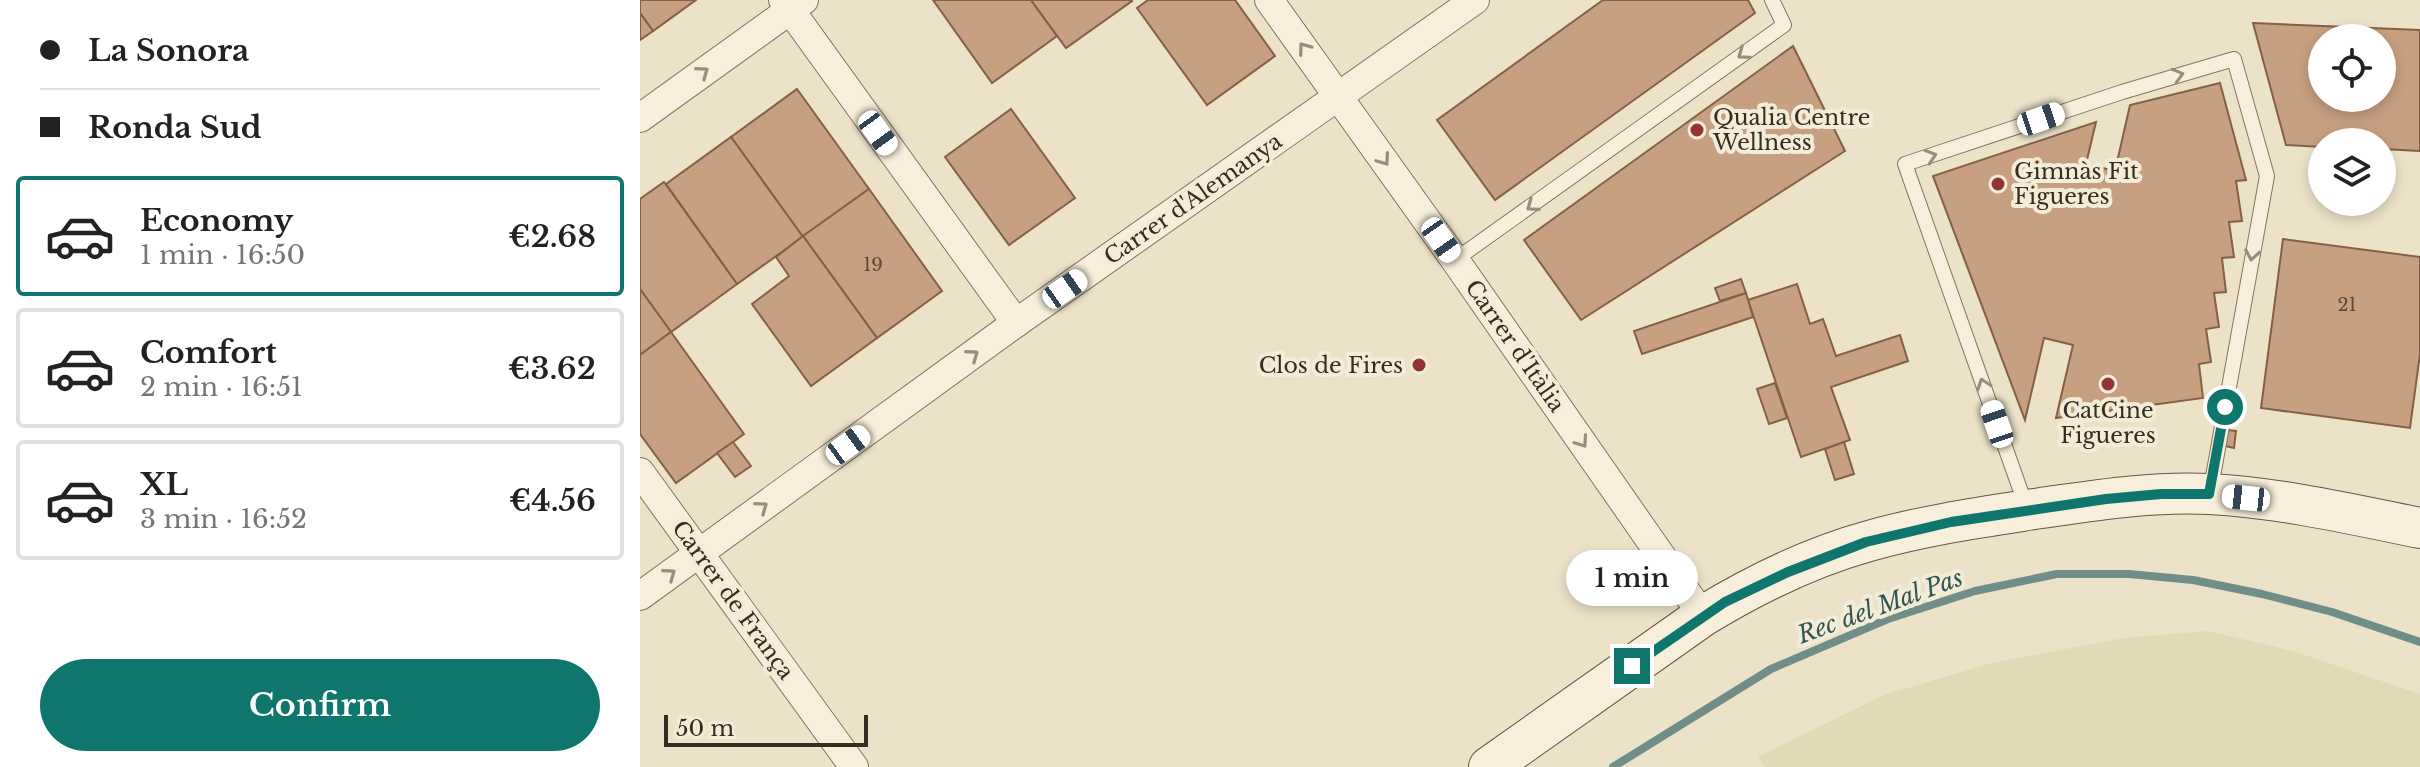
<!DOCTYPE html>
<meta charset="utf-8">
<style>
body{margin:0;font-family:"Libre Baskerville",serif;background:#f6f6f6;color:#222;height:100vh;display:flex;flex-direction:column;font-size:30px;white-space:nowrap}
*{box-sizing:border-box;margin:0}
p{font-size:26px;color:#767676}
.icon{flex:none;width:44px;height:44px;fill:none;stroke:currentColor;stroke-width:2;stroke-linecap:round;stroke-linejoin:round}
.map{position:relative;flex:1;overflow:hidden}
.side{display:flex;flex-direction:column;background:#fff;width:640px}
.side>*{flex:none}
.banner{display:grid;align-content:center;height:176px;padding:0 40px;background:#fff}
.buttons{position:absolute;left:1668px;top:24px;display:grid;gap:16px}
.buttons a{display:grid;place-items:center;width:88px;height:88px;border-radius:50%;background:#fff;box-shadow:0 4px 12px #0003;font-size:40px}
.scale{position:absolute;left:24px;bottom:20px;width:204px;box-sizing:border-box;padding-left:8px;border:4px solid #382c21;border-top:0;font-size:22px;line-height:28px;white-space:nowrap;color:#382c21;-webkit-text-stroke:6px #f3ecd7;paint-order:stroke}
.end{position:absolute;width:36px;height:36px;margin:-18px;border:10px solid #0f766e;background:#fff;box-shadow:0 0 0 4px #fff}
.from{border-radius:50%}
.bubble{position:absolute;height:56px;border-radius:28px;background:#fff;box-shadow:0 4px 12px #0003;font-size:26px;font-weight:600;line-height:56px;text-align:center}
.car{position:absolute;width:24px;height:48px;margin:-24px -12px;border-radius:10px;box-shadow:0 0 6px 2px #0007;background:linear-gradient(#fff 24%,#345 0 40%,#fff 0 76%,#345 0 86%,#fff 0)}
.banner b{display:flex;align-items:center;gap:28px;height:76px;font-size:30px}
.banner b+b{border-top:2px solid #e0e0e0}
.banner i{width:20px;height:20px;background:#222}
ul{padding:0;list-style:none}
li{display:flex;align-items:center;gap:24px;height:120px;margin:0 16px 12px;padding:0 24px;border:4px solid #e0e0e0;border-radius:8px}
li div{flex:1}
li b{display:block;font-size:30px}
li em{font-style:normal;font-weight:600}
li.selected{border-color:#0f766e}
li>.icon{width:72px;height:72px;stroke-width:1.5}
.cta{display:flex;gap:16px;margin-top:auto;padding:16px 40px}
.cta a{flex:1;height:92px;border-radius:48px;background:#0f766e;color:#fff;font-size:32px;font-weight:600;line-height:92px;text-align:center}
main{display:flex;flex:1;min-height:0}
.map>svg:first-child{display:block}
.farmland{fill:#e0dab6}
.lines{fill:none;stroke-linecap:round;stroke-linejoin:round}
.stream{stroke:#708e87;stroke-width:8}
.building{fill:#c79f81;stroke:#846046;stroke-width:2;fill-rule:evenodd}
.lane-casing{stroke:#86745e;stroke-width:16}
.street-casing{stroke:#86745e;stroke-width:30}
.secondary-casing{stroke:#685641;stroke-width:42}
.lane{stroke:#f7efdb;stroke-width:14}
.street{stroke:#f7efdb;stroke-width:28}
.secondary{stroke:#f7efdb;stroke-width:40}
.oneway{stroke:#988e7e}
.route{stroke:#0f766e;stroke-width:10}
.poi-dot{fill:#913433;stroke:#f3ecd7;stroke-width:3}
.labels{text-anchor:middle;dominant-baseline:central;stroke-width:8;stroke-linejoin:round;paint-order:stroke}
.number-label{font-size:18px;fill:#5c4939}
.poi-label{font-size:22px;fill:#382c21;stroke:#f3ecd7;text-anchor:start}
.street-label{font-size:22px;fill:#382c21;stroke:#f3ecd7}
.water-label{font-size:24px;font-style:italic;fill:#315655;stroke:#f3ecd7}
</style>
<main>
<section class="side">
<div class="banner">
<b><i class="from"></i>La Sonora</b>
<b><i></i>Ronda Sud</b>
</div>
<ul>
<li class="selected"><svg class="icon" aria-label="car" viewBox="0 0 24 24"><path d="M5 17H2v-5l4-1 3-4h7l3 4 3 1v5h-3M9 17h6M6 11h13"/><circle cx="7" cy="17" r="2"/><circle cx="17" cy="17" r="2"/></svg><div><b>Economy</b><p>1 min · 16:50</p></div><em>€2.68</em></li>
<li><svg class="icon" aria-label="car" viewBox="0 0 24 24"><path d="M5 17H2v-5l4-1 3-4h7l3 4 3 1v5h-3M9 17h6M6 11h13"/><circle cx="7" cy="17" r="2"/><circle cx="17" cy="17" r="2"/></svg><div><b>Comfort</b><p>2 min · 16:51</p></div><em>€3.62</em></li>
<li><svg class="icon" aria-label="car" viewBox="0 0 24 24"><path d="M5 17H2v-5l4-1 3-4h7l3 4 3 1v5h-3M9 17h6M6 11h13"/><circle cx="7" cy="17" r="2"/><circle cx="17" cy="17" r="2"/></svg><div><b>XL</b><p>3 min · 16:52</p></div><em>€4.56</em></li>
</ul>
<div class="cta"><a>Confirm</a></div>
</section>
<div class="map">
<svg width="1780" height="767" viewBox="0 0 1780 767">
<rect width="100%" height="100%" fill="#ebe2c8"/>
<polygon class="farmland" points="1569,631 1656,652 1780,694 1780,767 1125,767 1118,757 1244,695 1352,663 1484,638"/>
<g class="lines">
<polyline class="stream" points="973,767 1131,669 1248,619 1335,591 1417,574 1489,574 1553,580 1622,594 1692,612 1780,642"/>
</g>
<g class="building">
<polygon points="0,0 56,0 13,31 0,13"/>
<polygon points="293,0 391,0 417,36 352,83"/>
<polygon points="391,0 491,0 492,1 426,48"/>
<polygon points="508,0 595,0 635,56 567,105 497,8"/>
<polygon points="963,0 1108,0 1115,13 855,200 797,120"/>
<polygon points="0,13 13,31 0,40"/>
<path d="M1613,23l167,7v121l-38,-2v-7h-60v5l-36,-2zM1682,38h60v60h-60z"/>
<polygon points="1153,46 1205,151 941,320 884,240"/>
<polygon points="1580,83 1606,180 1596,181 1602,221 1589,222 1594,257 1582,258 1586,292 1574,293 1579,327 1566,329 1571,362 1559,364 1563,398 1416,418 1433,345 1404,338 1385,420 1293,176 1456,122 1446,164 1475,171 1490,105"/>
<polygon points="157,89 229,189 163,237 91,137"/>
<polygon points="371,109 435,198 369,245 305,157"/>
<polygon points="91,137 163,237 97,284 26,184"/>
<polygon points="24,182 97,284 31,332 0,289 0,199"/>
<polygon points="229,189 302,291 237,338 163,236"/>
<polygon points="163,236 237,338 171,386 112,304 149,276 136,257"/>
<polygon points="1643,239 1780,257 1780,354 1770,428 1621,408"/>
<polygon points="1101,279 1106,293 1080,301 1075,288"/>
<polygon points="1157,284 1170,324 1183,319 1196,356 1260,335 1268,361 1191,387 1210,440 1161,457 1108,300"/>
<polygon points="0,289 31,332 0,355"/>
<polygon points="1106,293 1113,317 1002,354 994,331"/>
<polygon points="31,332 104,434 36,483 0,434 0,355"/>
<polygon points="1135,383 1147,418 1129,424 1117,389"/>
<polygon points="1587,430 1596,431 1594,448 1585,446"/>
<polygon points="93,442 111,466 95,477 77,453"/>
<polygon points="1204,442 1214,474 1195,480 1185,449"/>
</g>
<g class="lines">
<g class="lane-casing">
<g id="lane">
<polyline points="815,260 1144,25 1132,0"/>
<polyline points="1386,506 1265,164 1482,92 1594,59 1627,176 1570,493"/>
</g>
</g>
<g class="street-casing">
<g id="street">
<polyline points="143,0 376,323"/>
<polyline points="629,0 815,260 1063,616"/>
<polyline points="0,118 164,0"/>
<polyline points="0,472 214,767"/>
<polyline points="0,596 376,323 835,0"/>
</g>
</g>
<g class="secondary-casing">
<path id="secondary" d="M849,767l214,-151c51,-31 108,-59 166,-75 56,-16 114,-24 172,-33 56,-8 113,-17 169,-14 71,4 141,20 210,34"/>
</g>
<use href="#lane" class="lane"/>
<use href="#street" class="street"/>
<use href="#secondary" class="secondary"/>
</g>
<defs><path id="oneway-chevron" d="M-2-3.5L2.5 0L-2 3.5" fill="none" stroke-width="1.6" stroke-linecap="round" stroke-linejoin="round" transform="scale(2)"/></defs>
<g class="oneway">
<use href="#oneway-chevron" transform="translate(664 48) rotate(-126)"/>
<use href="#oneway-chevron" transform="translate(1103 54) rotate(144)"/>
<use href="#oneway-chevron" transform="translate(63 72) rotate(-36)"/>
<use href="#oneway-chevron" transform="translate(1538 75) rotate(-16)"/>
<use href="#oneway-chevron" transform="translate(1291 156) rotate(-18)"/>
<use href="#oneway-chevron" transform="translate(744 160) rotate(55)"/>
<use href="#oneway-chevron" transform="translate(892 206) rotate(144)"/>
<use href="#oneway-chevron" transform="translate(1612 255) rotate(100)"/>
<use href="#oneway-chevron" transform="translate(333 355) rotate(-36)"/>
<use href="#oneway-chevron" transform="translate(1343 384) rotate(-109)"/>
<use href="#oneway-chevron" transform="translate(942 442) rotate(55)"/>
<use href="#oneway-chevron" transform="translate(122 507) rotate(-36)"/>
<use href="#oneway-chevron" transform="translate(30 574) rotate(-36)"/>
</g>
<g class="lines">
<polyline class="route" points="992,666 1085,602 1148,572 1226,542 1311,522 1466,499 1521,494 1569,494 1585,407"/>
</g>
<g class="poi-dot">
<circle cx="1057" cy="130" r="8"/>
<circle cx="1358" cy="184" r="8"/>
<circle cx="779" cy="365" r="8"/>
<circle cx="1468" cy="384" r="8"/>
</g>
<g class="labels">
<g class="number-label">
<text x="233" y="265">19</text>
<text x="1707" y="305">21</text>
</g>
<g class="poi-label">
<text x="1073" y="117">Qualia Centre<tspan x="1073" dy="25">Wellness</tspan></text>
<text x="1374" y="171">Gimnàs Fit<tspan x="1374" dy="25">Figueres</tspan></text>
<text x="763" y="365" text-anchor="end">Clos de Fires</text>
<text x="1468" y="410" text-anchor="middle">CatCine<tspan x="1468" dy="25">Figueres</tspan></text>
</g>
<g class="street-label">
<text transform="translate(553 199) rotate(-35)">Carrer d'Alemanya</text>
<text transform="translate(875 346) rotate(55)">Carrer d'Itàlia</text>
<text transform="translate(93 600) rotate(54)">Carrer de França</text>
</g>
<g class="water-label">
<text transform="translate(1240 606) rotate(-20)">Rec del Mal Pas</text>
</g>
</g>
</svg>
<div class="buttons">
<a><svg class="icon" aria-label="locate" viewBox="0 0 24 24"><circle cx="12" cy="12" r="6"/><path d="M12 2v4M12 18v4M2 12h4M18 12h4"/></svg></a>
<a><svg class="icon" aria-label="layers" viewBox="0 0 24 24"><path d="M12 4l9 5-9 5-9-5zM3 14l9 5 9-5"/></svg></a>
</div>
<div class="scale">50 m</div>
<i class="end from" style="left:1585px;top:407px"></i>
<i class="end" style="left:992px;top:666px"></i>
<div class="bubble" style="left:926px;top:550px;width:132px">1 min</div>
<i class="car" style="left:1401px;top:119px;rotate:71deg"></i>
<i class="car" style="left:238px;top:133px;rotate:144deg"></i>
<i class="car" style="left:801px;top:240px;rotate:145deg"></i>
<i class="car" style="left:425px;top:289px;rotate:55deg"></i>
<i class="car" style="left:1357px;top:424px;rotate:341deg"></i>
<i class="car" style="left:208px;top:445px;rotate:54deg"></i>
<i class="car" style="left:1606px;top:498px;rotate:276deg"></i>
</div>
</main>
